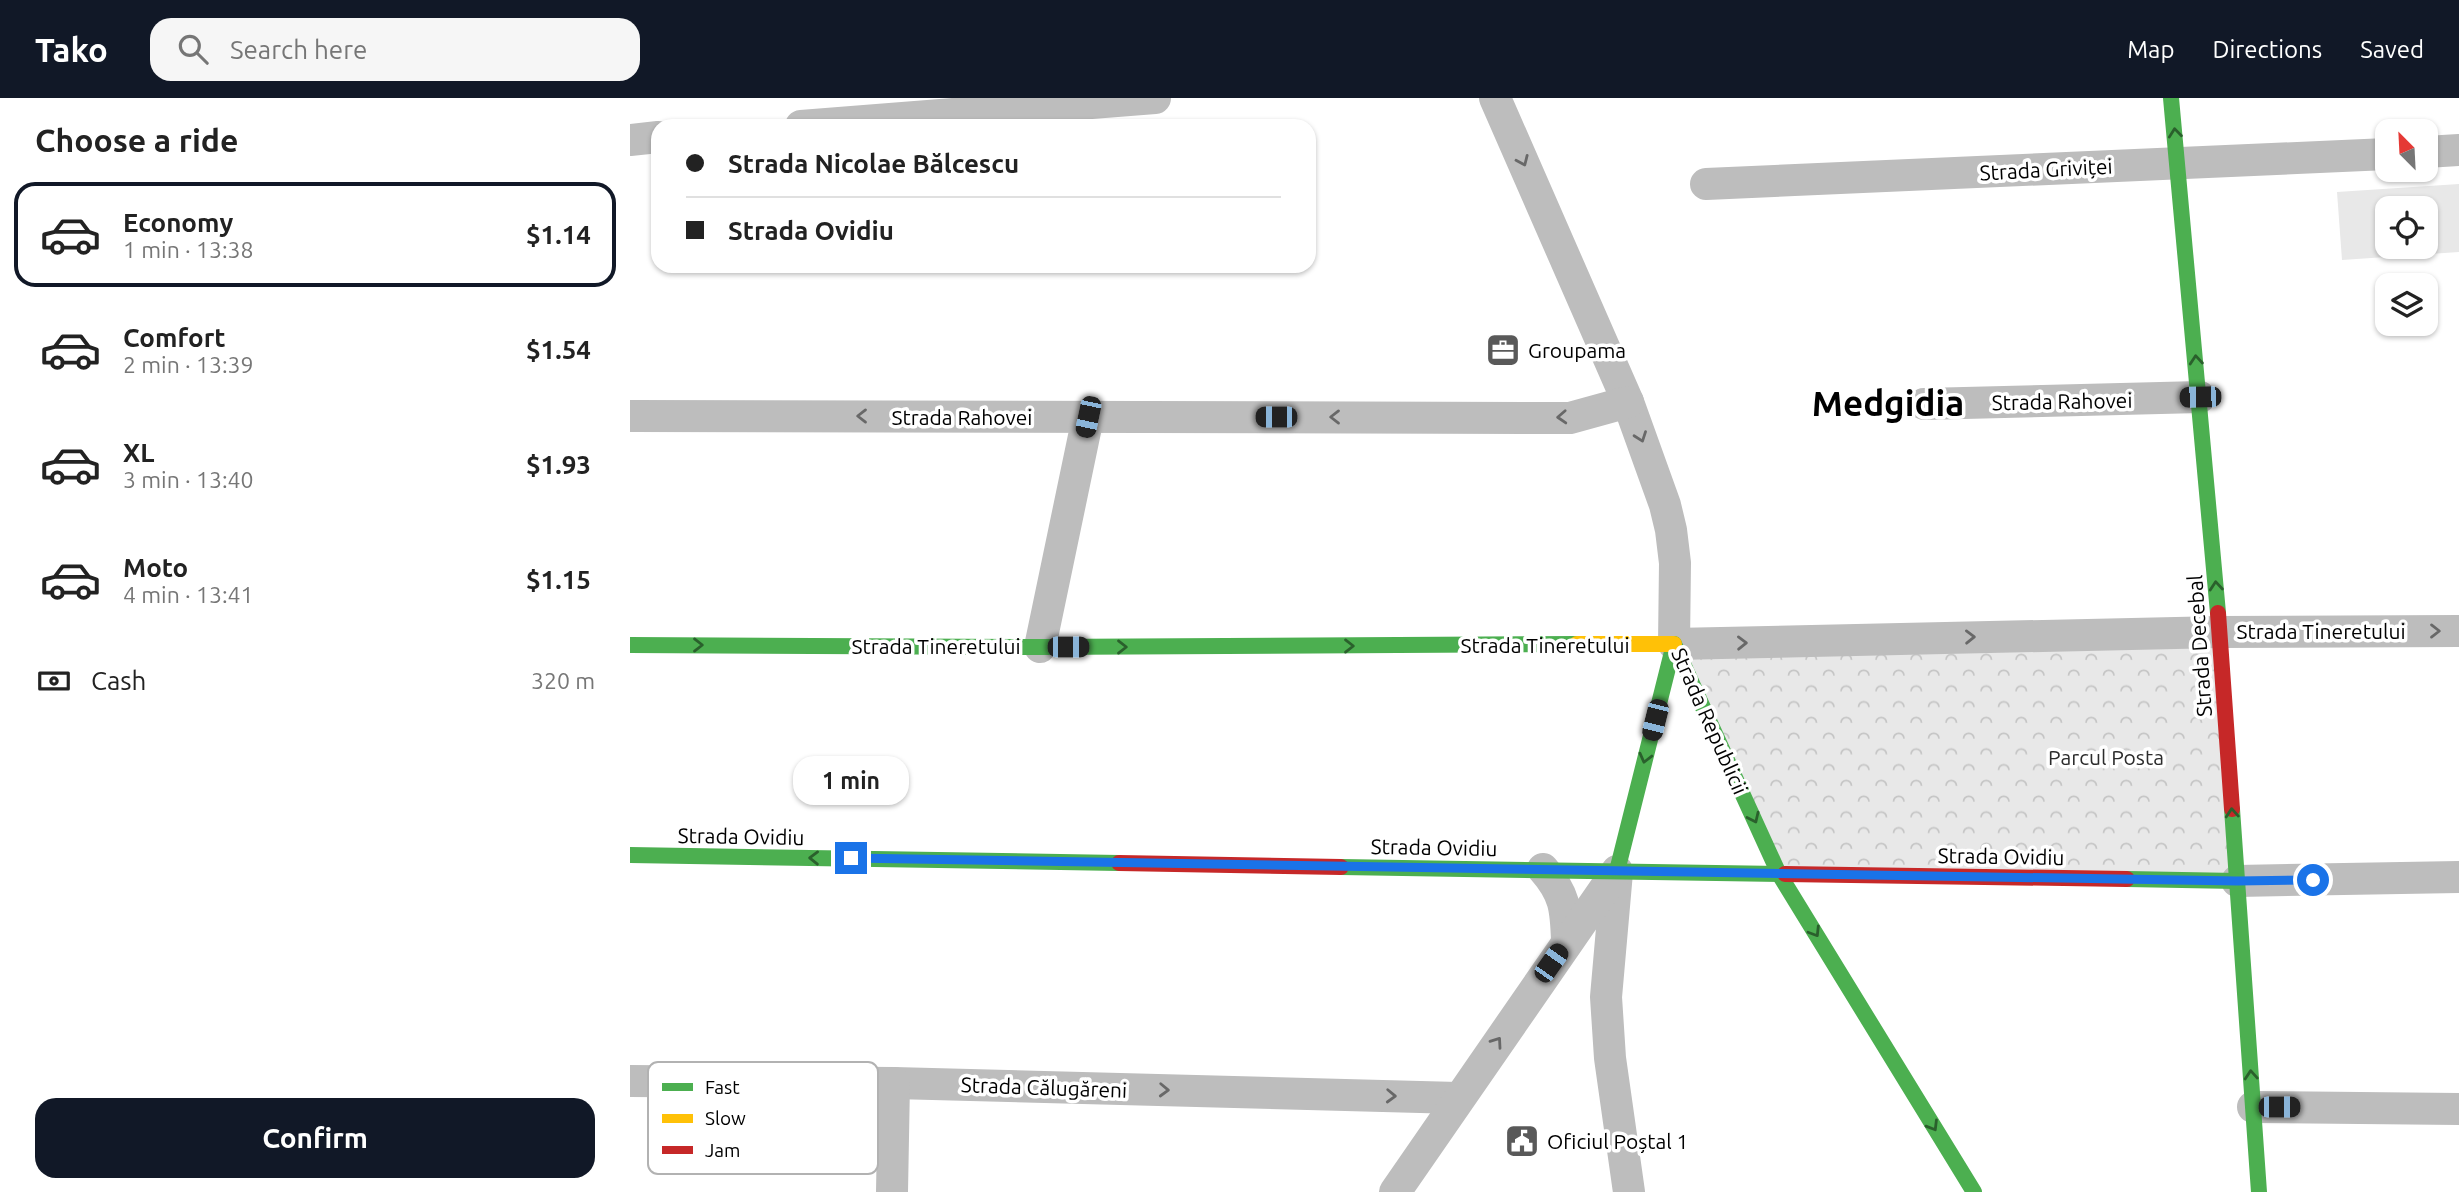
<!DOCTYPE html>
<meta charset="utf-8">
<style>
body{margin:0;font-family:Ubuntu,sans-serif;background:#f6f6f6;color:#222;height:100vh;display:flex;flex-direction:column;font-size:26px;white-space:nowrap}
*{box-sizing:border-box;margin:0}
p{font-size:23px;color:#767676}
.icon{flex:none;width:38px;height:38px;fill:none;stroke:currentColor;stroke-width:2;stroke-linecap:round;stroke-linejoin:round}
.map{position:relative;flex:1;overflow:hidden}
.details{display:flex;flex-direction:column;background:#fff;width:630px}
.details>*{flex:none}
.banner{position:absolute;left:21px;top:21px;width:665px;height:154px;border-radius:21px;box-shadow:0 2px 5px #0004;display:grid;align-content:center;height:154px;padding:0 35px;background:#fff}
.needle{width:46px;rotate:336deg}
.fabs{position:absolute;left:1745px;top:21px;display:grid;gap:14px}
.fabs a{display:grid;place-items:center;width:63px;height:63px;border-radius:14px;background:#fff;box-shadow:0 2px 5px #0004;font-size:35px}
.end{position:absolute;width:32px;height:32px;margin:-16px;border:9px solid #1a73e8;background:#fff;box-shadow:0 0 0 4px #fff}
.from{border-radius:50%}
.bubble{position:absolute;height:49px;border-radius:21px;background:#fff;box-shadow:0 2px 5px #0004;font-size:23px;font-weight:700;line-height:49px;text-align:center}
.car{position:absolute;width:21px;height:42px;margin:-21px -10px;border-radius:9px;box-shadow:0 0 5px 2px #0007;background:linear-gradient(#222 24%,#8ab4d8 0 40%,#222 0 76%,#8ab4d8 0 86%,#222 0)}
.banner b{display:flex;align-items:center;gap:24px;height:66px;font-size:26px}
.banner b+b{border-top:2px solid #e0e0e0}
.banner i{width:18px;height:18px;background:#222}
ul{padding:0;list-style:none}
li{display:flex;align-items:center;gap:21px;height:105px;margin:0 14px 10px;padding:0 21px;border:4px solid transparent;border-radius:21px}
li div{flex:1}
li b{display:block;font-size:26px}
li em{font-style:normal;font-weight:700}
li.selected{border-color:#111827}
li>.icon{width:63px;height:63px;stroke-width:1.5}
h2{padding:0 35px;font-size:32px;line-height:84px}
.pay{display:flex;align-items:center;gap:18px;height:77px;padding:0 35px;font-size:26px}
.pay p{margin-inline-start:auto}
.cta{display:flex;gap:14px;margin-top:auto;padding:14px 35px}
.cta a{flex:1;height:80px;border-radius:21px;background:#111827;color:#fff;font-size:28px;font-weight:700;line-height:80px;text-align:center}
header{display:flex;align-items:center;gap:42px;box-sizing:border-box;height:98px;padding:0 35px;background:#111827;color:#fff}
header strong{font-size:33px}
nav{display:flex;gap:38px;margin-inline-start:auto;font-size:24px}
.search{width:490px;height:63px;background:#f6f6f6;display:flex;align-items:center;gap:18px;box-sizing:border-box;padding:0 24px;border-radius:21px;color:#767676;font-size:26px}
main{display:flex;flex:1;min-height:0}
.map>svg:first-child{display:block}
.forest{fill:url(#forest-crowns)}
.garden{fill:#e8e8e8;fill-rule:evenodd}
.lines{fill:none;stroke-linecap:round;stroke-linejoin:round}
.street{stroke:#bdbdbd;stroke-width:32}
.fast{stroke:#4caf50;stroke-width:16}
.slow{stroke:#ffc107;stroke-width:16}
.jam{stroke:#c62828;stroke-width:16}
.oneway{stroke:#2a602c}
.oneway2{stroke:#686868}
.route{stroke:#1a73e8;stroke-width:9}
.labels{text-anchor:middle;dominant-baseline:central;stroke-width:7;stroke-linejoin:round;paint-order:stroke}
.street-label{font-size:21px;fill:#000;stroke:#fff}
.poi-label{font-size:21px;fill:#000;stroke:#fff;text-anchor:start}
.park-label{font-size:21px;fill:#2c2c2c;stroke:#fff}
.town-label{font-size:35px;font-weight:bold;fill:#000;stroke:#fff}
.key{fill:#fff;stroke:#b2b2b2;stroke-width:2}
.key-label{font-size:19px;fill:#000}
</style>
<header>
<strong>Tako</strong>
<div class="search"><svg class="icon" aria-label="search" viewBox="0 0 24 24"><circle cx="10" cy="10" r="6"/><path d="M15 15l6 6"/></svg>Search here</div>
<nav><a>Map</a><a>Directions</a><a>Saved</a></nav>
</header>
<main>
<section class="details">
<h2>Choose a ride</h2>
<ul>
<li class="selected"><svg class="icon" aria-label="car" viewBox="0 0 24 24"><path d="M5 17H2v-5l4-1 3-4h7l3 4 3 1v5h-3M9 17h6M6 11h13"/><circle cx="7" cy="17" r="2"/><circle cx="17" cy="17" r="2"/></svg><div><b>Economy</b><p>1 min · 13:38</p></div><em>$1.14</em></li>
<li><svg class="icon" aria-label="car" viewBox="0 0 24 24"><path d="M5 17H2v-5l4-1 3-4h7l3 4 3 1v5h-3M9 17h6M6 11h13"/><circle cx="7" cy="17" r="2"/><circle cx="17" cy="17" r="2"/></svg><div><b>Comfort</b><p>2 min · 13:39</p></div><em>$1.54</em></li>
<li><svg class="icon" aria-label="car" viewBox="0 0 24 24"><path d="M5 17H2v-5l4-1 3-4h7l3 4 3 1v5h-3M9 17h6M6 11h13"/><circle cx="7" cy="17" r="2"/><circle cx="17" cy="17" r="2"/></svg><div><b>XL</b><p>3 min · 13:40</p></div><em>$1.93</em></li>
<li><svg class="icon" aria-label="car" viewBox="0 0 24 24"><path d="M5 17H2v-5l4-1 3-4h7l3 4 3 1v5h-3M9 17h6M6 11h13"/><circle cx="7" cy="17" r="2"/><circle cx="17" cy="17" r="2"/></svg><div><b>Moto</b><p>4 min · 13:41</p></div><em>$1.15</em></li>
</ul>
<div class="pay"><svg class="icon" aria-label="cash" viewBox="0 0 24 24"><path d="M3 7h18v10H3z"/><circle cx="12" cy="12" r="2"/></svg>Cash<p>320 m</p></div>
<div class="cta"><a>Confirm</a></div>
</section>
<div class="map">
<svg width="1829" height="1094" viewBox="0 0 1829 1094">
<defs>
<pattern id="forest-crowns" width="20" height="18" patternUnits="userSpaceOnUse" patternTransform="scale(1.75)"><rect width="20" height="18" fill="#e8e8e8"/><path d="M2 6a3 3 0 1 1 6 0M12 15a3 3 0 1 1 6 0" fill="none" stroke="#c5c5c5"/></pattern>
</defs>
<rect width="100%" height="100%" fill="#fff"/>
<polygon class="forest" points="1590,534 1607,783 1149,776 1044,546"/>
<path class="garden" d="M1829,86v68l-117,8 -5,-68zM1757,110h39v39h-39z"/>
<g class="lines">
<g class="street">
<polyline points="865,0 998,304 1035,407 1041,432 1045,465 1044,546 1590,534 1829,533"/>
<polyline points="171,28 525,0"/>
<polyline points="0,42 28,39"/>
<polyline points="1796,54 1829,52"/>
<polyline points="1076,86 1757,56"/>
<polyline points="1294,306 1570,299"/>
<polyline points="0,318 940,320 998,304"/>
<polyline points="410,549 458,319"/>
<path d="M913,771c22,25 23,40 24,72"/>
<polyline points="987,774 976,899 980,960 999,1094"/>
<polyline points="1607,783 1829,779"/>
<polyline points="0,983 264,985 828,1000"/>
<polyline points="1623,1009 1829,1011"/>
<polyline points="262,1094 264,985"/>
<polyline points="765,1094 987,773"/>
</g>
<g class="fast">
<polyline points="1541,0 1588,515"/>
<polyline points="1044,546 1149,776 1344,1094"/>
<polyline points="0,547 410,549 947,546"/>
<polyline points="1602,711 1629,1094"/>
<polyline points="0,757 489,765"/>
<polyline points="711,769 1155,776"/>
<polyline points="987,773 1044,546"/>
<polyline points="1497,781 1607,783"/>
</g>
<polyline class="slow" points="947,546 1044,546"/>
<g class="jam">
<polyline points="1588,515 1602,711"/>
<polyline points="489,765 711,769"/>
<polyline points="1155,776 1497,781"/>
</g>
</g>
<defs><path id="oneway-chevron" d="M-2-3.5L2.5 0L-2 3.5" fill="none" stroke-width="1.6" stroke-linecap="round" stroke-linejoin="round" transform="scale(1.75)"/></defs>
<g class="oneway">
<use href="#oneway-chevron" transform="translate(1545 35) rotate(-96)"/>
<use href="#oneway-chevron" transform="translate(1566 262) rotate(-95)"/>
<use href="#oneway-chevron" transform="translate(1586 488) rotate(-95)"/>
<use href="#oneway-chevron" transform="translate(68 547)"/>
<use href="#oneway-chevron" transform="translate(719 548)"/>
<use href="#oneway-chevron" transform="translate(492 549)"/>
<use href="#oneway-chevron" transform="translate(1015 660) rotate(104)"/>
<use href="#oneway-chevron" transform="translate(1602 715) rotate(-94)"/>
<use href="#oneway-chevron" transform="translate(1124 720) rotate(65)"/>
<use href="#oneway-chevron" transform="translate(184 760) rotate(-179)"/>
<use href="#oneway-chevron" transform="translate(1185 834) rotate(58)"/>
<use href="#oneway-chevron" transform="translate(1621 977) rotate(-94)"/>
<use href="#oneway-chevron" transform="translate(1303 1028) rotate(59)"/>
</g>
<g class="oneway2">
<use href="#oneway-chevron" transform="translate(893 63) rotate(66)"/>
<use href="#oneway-chevron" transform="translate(232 318) rotate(-180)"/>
<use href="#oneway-chevron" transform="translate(705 319) rotate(-180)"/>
<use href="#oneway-chevron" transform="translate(932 319) rotate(177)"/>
<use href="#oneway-chevron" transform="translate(1011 339) rotate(70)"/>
<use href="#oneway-chevron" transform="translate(1805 533)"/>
<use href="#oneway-chevron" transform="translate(1340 539) rotate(-1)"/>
<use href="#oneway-chevron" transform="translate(1112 545) rotate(-1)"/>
<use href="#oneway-chevron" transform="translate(867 944) rotate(-55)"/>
<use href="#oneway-chevron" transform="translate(534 992) rotate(2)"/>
<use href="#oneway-chevron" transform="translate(761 998) rotate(2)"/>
</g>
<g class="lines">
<polyline class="route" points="221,760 1607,783 1683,782"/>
</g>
<defs>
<g id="office-square" transform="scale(1.75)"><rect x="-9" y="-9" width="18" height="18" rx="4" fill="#595959" stroke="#fff"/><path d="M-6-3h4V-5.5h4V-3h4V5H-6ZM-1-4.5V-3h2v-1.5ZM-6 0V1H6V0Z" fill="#fff"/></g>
<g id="civic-square" transform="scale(1.75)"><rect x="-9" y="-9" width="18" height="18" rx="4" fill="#595959" stroke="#fff"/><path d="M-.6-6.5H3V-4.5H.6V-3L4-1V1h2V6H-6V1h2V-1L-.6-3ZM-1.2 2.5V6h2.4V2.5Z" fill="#fff"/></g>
</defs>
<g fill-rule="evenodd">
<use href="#office-square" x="873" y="252"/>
<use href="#civic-square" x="892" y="1043"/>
</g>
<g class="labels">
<g class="street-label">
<text transform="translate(1416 71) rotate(-3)">Strada Griviței</text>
<text transform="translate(1432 303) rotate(-1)">Strada Rahovei</text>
<text x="332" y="319">Strada Rahovei</text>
<text x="1691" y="533">Strada Tineretului</text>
<text x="915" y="547">Strada Tineretului</text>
<text x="306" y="548">Strada Tineretului</text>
<text transform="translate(1569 548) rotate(-94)">Strada Decebal</text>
<text transform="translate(1080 623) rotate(66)">Strada Republicii</text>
<text transform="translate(111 738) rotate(1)">Strada Ovidiu</text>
<text transform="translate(804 749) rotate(1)">Strada Ovidiu</text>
<text transform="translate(1371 758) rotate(1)">Strada Ovidiu</text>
<text transform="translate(414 989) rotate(2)">Strada Călugăreni</text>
</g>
<g class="poi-label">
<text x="898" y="252">Groupama</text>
<text x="917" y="1043">Oficiul Poștal 1</text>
</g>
<g class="park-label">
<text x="1476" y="659">Parcul Posta</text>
</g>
<g class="town-label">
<text x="1258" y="305">Medgidia</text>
</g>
</g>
<rect x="18" y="964" width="230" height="112" rx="10" class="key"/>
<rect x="32" y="985" width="31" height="8" fill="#4caf50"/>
<rect x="32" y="1016" width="31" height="9" fill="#ffc107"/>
<rect x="32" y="1048" width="31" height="8" fill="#c62828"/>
<g class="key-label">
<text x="75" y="996">Fast</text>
<text x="75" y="1027">Slow</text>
<text x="75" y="1059">Jam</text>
</g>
</svg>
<div class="fabs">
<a><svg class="needle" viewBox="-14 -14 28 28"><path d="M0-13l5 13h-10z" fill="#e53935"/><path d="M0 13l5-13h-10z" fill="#767676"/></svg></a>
<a><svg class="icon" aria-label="locate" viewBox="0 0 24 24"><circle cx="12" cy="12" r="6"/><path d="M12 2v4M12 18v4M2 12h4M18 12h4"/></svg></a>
<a><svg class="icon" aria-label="layers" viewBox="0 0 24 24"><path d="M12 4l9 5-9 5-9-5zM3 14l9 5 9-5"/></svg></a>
</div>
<i class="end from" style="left:1683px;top:782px"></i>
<i class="end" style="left:221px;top:760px"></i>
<div class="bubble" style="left:163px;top:658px;width:116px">1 min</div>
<i class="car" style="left:1570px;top:299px;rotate:269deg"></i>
<i class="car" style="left:458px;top:319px;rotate:192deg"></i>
<i class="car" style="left:646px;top:319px;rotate:270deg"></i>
<i class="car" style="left:438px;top:549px;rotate:90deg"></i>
<i class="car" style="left:1025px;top:622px;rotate:194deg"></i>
<i class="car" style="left:921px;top:865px;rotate:35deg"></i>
<i class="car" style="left:1649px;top:1009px;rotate:90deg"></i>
<div class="banner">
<b><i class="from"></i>Strada Nicolae Bălcescu</b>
<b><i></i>Strada Ovidiu</b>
</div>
</div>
</main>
